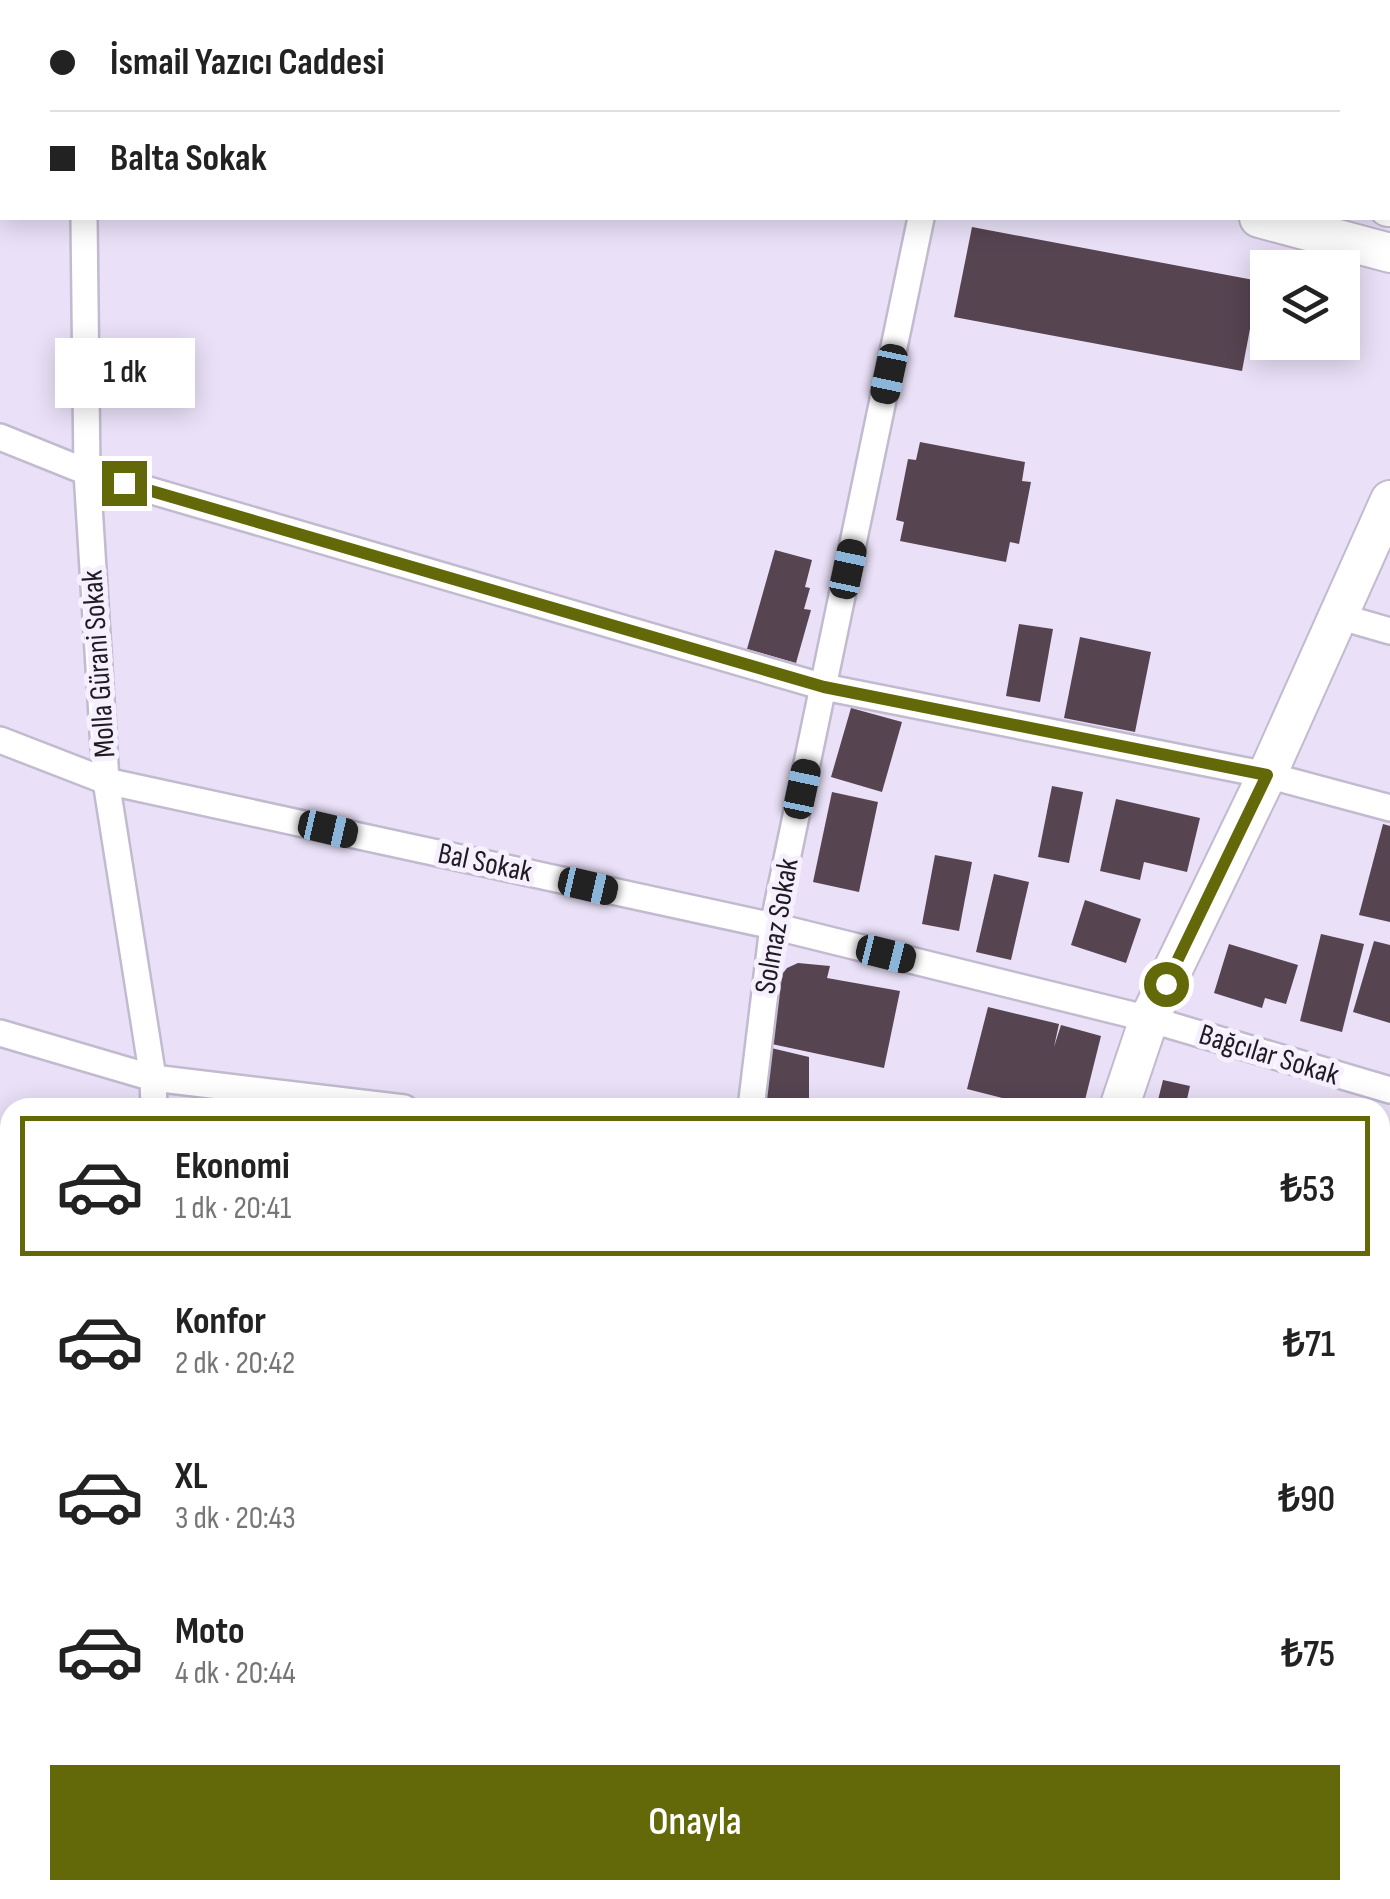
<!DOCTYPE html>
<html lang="tr">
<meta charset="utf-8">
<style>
body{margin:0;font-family:"Sofia Sans Condensed",sans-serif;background:#f6f6f6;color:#222;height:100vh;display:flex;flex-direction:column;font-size:38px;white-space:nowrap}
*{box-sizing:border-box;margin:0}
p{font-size:32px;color:#767676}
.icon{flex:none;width:55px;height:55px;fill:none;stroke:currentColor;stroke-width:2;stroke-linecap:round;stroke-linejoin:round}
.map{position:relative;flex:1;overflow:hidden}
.details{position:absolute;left:0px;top:1098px;width:1390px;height:802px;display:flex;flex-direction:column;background:#fff;border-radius:30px 30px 0 0;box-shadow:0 5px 25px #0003}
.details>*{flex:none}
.hud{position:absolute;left:0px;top:0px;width:1390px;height:220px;box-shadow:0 5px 25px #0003;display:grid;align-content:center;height:220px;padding:0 50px;background:#fff}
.tools{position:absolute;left:1250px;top:250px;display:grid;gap:20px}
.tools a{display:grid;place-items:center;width:110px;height:110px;border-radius:0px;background:#fff;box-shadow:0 5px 25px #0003;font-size:50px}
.end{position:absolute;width:45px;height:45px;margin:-22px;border:12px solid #636808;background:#fff;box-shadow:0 0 0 5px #fff}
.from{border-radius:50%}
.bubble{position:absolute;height:70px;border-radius:0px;background:#fff;box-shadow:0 5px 25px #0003;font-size:32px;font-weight:600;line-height:70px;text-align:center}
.car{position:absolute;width:30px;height:60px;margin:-30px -15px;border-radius:12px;box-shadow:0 0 8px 2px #0007;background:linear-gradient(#222 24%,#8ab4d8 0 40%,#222 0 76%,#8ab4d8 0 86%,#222 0)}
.hud b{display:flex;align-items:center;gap:35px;height:95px;font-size:38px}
.hud b+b{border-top:2px solid #e0e0e0}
.hud i{width:25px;height:25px;background:#222}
ul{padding:18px 0 0;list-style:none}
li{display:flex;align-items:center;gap:30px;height:140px;margin:0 20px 15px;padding:0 30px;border:5px solid transparent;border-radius:0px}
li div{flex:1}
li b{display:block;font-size:38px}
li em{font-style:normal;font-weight:600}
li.current{border-color:#636808}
li>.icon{width:90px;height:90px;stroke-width:1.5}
.cta{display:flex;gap:20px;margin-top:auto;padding:20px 50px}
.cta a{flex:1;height:115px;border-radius:0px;background:#636808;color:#fff;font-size:40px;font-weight:600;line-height:115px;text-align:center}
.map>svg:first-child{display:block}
.building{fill:#564451}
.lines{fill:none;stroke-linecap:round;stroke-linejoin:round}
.lane-casing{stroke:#c2bacf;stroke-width:18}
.street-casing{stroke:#c2bacf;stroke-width:30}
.secondary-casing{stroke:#c2bacf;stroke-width:42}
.path{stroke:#8c8595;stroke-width:6;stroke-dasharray:5 5;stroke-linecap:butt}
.lane{stroke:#fff;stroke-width:12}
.street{stroke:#fff;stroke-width:25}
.secondary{stroke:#fff;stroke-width:38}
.route{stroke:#636808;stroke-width:12}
.labels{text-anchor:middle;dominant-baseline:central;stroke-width:10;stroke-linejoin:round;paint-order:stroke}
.street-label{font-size:30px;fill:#1e1b23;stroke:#f6f0fe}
</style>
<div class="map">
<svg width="1390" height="1899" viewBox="0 0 1390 1899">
<rect width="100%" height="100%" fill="#eae1f8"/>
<g class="building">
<polygon points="972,227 1259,281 1242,371 954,317"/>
<polygon points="920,442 1025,462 1022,481 1031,482 1019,544 1010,542 1006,562 900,541 904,522 896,520 908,459 916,460"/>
<polygon points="775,550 812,560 805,587 810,588 804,609 811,610 796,663 747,649"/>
<polygon points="1019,624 1053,629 1040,702 1006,696"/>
<polygon points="1080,637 1151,652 1135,732 1064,718"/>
<polygon points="851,708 902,722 882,792 831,777"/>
<polygon points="1052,786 1083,792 1069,863 1038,857"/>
<polygon points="832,792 878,802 859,892 813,882"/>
<polygon points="1116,799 1200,818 1187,872 1144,862 1140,880 1100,871"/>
<polygon points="1383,824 1390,826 1390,922 1359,915"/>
<polygon points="935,855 972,862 959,931 922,924"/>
<polygon points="994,874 1029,882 1011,960 976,952"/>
<polygon points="1085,900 1141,919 1126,963 1071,945"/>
<polygon points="1321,934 1364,944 1342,1032 1300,1021"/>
<polygon points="1374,941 1390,945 1390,1023 1353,1012"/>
<polygon points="1229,944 1298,965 1286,1004 1265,998 1262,1008 1214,993"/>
<polygon points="798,963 830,966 827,978 900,991 884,1068 767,1043 780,977 787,968"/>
<polygon points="988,1007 1059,1024 1054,1047 1061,1025 1101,1036 1083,1108 1041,1108 967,1089"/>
<polygon points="767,1047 809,1057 809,1098 835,1101 835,1108 764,1108"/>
<polygon points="1163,1080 1190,1086 1185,1108 1156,1108"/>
<polygon points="1380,1230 1390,1234 1390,1297 1380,1296"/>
<polygon points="1380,1317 1390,1319 1390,1392 1380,1390"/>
<polygon points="504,1890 544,1890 538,1899 516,1899"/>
</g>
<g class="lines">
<g class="lane-casing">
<polyline id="lane" points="887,2 887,0"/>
</g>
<g class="street-casing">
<g id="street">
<polyline points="1075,2 1075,0"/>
<polyline points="84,218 87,472 106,781 153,1078 154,1108"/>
<polyline points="0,437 87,472 824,687 1267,775 1390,808"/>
<polyline points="1338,616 1390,631"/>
<polyline points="0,740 106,781 773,926 1149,1019 1390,1090"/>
<polyline points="0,1033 153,1078 404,1108"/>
<polyline points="751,1108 773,926 921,218"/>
<polyline points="1380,1303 1390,1305"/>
<polyline points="1380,1497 1390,1500"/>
<polyline points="0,1581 10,1580"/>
<polyline points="1380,1610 1390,1584"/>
<polyline points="1380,1791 1390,1794"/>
<polyline points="191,1890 192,1899"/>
<polyline points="394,1890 407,1899"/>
<polyline points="782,1890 796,1899"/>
<polyline points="348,1899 354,1890"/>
<polyline points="1259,1899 1263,1890"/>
</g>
</g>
<g class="secondary-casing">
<g id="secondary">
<polyline points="0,28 2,28"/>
<polyline points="0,90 2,90"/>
<polyline points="1388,207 1390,207"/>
<polyline points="1259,218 1390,253"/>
<polyline points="1119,1108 1149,1019 1267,775 1390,500"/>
<polyline points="875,1899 878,1890"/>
</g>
</g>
<polyline class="path" points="706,0 706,2"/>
<use href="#lane" class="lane"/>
<use href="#street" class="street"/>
<use href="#secondary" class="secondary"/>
</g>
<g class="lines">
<polyline class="route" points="124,483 824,687 1267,775 1166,984"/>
</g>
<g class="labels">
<g class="street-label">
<text transform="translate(99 664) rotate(-94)">Molla Gürani Sokak</text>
<text transform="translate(485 863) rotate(12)">Bal Sokak</text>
<text transform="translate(777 926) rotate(-80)">Solmaz Sokak</text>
<text transform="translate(1269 1055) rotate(17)">Bağcılar Sokak</text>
</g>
</g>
</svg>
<div class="tools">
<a><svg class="icon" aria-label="layers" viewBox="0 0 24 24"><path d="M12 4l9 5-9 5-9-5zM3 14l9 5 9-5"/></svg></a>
</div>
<i class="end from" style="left:1166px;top:984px"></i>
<i class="end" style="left:124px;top:483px"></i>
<div class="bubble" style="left:55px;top:338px;width:140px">1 dk</div>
<i class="car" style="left:889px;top:374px;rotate:192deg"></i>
<i class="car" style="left:848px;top:569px;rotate:12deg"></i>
<i class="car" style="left:802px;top:789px;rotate:12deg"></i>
<i class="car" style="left:328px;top:829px;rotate:103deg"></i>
<i class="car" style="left:588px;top:886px;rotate:103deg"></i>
<i class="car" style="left:886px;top:954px;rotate:104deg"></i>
<div class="hud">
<b><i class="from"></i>İsmail Yazıcı Caddesi</b>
<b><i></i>Balta Sokak</b>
</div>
<section class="details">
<ul>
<li class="current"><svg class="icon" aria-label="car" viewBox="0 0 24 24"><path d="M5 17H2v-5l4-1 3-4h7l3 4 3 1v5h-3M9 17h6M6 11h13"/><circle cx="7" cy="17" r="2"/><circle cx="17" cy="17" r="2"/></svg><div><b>Ekonomi</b><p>1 dk · 20:41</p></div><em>₺53</em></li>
<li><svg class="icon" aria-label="car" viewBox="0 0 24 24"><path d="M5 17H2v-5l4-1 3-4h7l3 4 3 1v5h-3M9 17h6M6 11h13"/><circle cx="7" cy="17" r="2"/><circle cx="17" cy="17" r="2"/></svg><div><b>Konfor</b><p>2 dk · 20:42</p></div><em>₺71</em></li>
<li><svg class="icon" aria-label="car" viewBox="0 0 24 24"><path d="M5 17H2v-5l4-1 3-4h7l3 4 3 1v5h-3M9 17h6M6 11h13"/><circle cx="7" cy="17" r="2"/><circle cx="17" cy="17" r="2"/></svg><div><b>XL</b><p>3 dk · 20:43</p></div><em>₺90</em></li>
<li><svg class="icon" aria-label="car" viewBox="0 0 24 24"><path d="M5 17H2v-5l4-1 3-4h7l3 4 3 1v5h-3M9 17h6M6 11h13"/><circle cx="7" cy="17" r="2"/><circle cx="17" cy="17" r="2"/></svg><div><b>Moto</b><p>4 dk · 20:44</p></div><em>₺75</em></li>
</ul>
<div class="cta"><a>Onayla</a></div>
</section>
</div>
